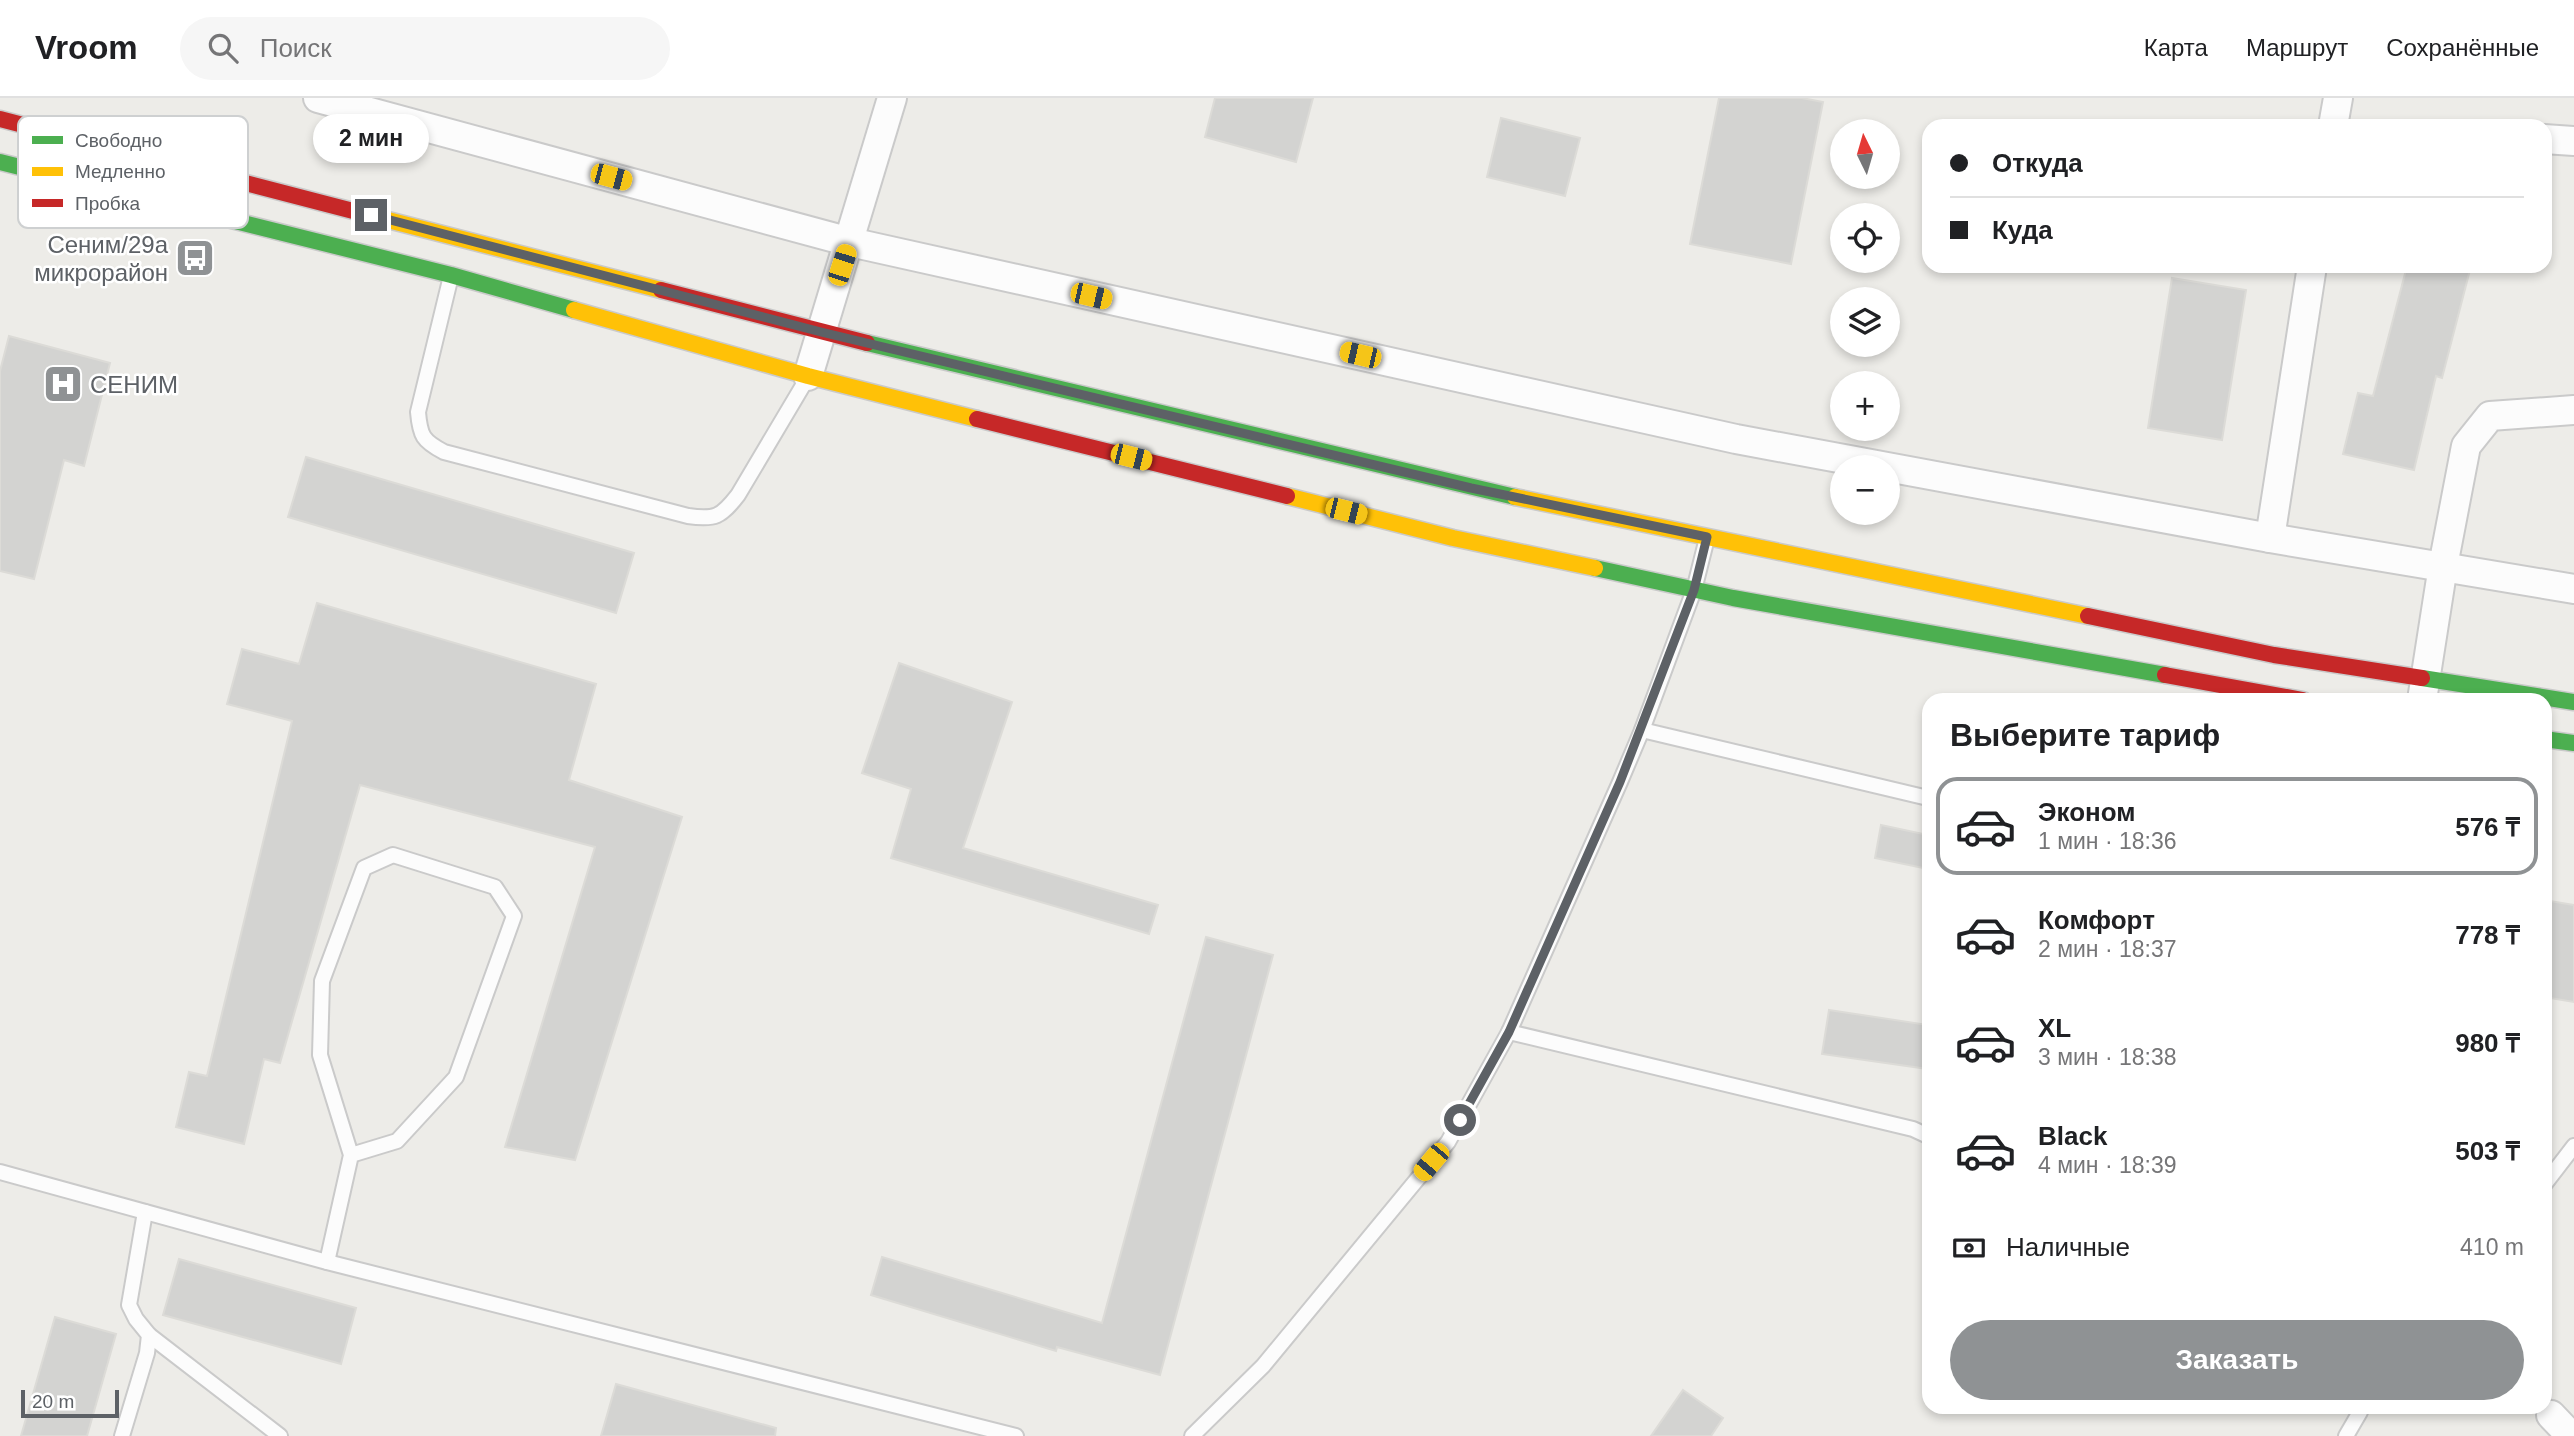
<!DOCTYPE html>
<html lang="ru">
<meta charset="utf-8">
<style>
body{margin:0;font-family:Helvetica,sans-serif;background:#f6f6f6;color:#202124;height:100vh;display:flex;flex-direction:column;font-size:26px;white-space:nowrap}
*{box-sizing:border-box;margin:0}
p{font-size:23px;color:#757577}
.icon{flex:none;width:38px;height:38px;fill:none;stroke:currentColor;stroke-width:2;stroke-linecap:round;stroke-linejoin:round}
.map{position:relative;flex:1;overflow:hidden}
.side{position:absolute;left:1922px;top:595px;width:630px;height:721px;display:flex;flex-direction:column;background:#fff;border-radius:21px;box-shadow:0 4px 10px #0003}
.side>*{flex:none}
.guide{position:absolute;left:1922px;top:21px;width:630px;height:154px;border-radius:21px;box-shadow:0 4px 10px #0003;display:grid;align-content:center;height:154px;padding:0 28px;background:#fff}
.needle{width:46px;rotate:355deg}
.controls{position:absolute;left:1830px;top:21px;display:grid;gap:14px}
.controls a{display:grid;place-items:center;width:70px;height:70px;border-radius:50%;background:#fff;box-shadow:0 4px 10px #0003;font-size:35px}
.scale{position:absolute;left:21px;bottom:18px;width:98px;box-sizing:border-box;padding-left:7px;border:4px solid #5d6166;border-top:0;font-size:19px;line-height:24px;white-space:nowrap;color:#5d6166;-webkit-text-stroke:5px #fff;paint-order:stroke}
.end{position:absolute;width:32px;height:32px;margin:-16px;border:9px solid #5d6166;background:#fff;box-shadow:0 0 0 4px #fff}
.from{border-radius:50%}
.bubble{position:absolute;height:49px;border-radius:24px;background:#fff;box-shadow:0 4px 10px #0003;font-size:23px;font-weight:600;line-height:49px;text-align:center}
.car{position:absolute;width:21px;height:42px;margin:-21px -10px;border-radius:9px;box-shadow:0 0 5px 2px #0007;background:linear-gradient(#f5c518 24%,#345 0 40%,#f5c518 0 76%,#345 0 86%,#f5c518 0)}
.guide b{display:flex;align-items:center;gap:24px;height:66px;font-size:26px}
.guide b+b{border-top:2px solid #e0e0e0}
.guide i{width:18px;height:18px;background:#202124}
ul{padding:0;list-style:none}
li{display:flex;align-items:center;gap:21px;height:98px;margin:0 14px 10px;padding:0 14px;border:4px solid transparent;border-radius:21px}
li div{flex:1}
li b{display:block;font-size:26px}
li em{font-style:normal;font-weight:600}
li.active{border-color:#8f9294}
li>.icon{width:63px;height:63px;stroke-width:1.5}
h2{padding:0 28px;font-size:32px;line-height:84px}
.pay{display:flex;align-items:center;gap:18px;height:77px;padding:0 28px;font-size:26px}
.pay p{margin-inline-start:auto}
.primary-button{display:flex;gap:14px;margin-top:auto;padding:14px 28px}
.primary-button a{flex:1;height:80px;border-radius:42px;background:#8f9294;color:#fff;font-size:28px;font-weight:600;line-height:80px;text-align:center}
header{display:flex;align-items:center;gap:42px;box-sizing:border-box;height:98px;padding:0 35px;background:#fff;border-bottom:2px solid #e0e0e0}
header strong{font-size:33px}
nav{display:flex;gap:38px;margin-inline-start:auto;font-size:24px}
.search{width:490px;height:63px;background:#f6f6f6;display:flex;align-items:center;gap:18px;box-sizing:border-box;padding:0 24px;border-radius:38px;color:#757577;font-size:26px}
.map>svg:first-child{display:block}
.building{fill:#d3d3d1;stroke:#dcdbd7;stroke-width:2}
.lines{fill:none;stroke-linecap:round;stroke-linejoin:round}
.lane-casing{stroke:#cacaca;stroke-width:18}
.street-casing{stroke:#cacaca;stroke-width:32}
.fast-casing{stroke:#cacaca;stroke-width:19}
.slow-casing{stroke:#cacaca;stroke-width:19}
.jam-casing{stroke:#cacaca;stroke-width:19}
.lane{stroke:#fcfcfc;stroke-width:14}
.street{stroke:#fcfcfc;stroke-width:28}
.fast{stroke:#4caf50;stroke-width:16}
.slow{stroke:#ffc107;stroke-width:16}
.jam{stroke:#c62828;stroke-width:16}
.route{stroke:#5d6166;stroke-width:9}
.labels{text-anchor:middle;dominant-baseline:central;stroke-width:5;stroke-linejoin:round;paint-order:stroke}
.poi-label{font-size:24px;fill:#5d6166;stroke:#fff;text-anchor:end}
.key{fill:#fff;stroke:#ced0d1;stroke-width:2}
.key-label{font-size:19px;fill:#5d6166}
</style>
<header>
<strong>Vroom</strong>
<div class="search"><svg class="icon" aria-label="search" viewBox="0 0 24 24"><circle cx="10" cy="10" r="6"/><path d="M15 15l6 6"/></svg>Поиск</div>
<nav><a>Карта</a><a>Маршрут</a><a>Сохранённые</a></nav>
</header>
<div class="map">
<svg width="2574" height="1338" viewBox="0 0 2574 1338">
<rect width="100%" height="100%" fill="#edece8"/>
<g class="building">
<polygon points="1215,0 1313,0 1296,64 1205,39"/>
<polygon points="1719,0 1802,0 1823,4 1791,166 1690,146"/>
<polygon points="1501,20 1580,40 1565,98 1487,79"/>
<polygon points="2407,168 2471,168 2442,280 2436,278 2414,372 2343,356 2358,295 2373,298"/>
<polygon points="2172,180 2246,192 2222,342 2148,330"/>
<polygon points="9,238 110,265 84,368 64,362 34,481 0,473 0,273"/>
<polygon points="306,359 634,455 616,515 288,419"/>
<polygon points="317,505 596,586 569,682 682,719 575,1062 505,1049 595,749 360,687 280,965 264,961 244,1046 176,1029 189,974 207,978 292,623 227,606 242,551 299,566"/>
<polygon points="899,565 1012,604 963,750 1158,807 1149,836 891,760 911,691 862,675"/>
<polygon points="1881,727 1928,737 1928,771 1875,760"/>
<polygon points="2544,802 2574,807 2574,904 2544,899"/>
<polygon points="1206,839 1273,857 1160,1277 1057,1249 1056,1253 871,1197 882,1159 1102,1225"/>
<polygon points="1829,912 1928,927 1928,971 1822,956"/>
<polygon points="179,1161 356,1210 341,1266 163,1217"/>
<polygon points="55,1219 116,1236 87,1338 21,1338"/>
<polygon points="616,1286 776,1330 775,1338 601,1338"/>
<polygon points="1683,1292 1723,1320 1711,1338 1651,1338"/>
</g>
<g class="lines">
<g class="lane-casing">
<g id="lane">
<path d="M451,178l-33,136c2,24 5,29 26,40l244,64c27,4 33,1 50,-21l70,-118"/>
<polyline points="1642,632 1928,700"/>
<polyline points="1509,934 1913,1031 1928,1038"/>
<polyline points="0,1074 327,1164 1016,1338"/>
<polyline points="2544,1087 2574,1048"/>
<polyline points="327,1164 351,1057 320,957 322,883 364,770 393,757 495,789 514,818 456,979 397,1043 351,1057"/>
<polyline points="149,1237 280,1338"/>
<polyline points="122,1338 147,1255 149,1237 136,1221 129,1207 145,1114"/>
<polyline points="1192,1338 1263,1268 1448,1044 1509,934 1620,684 1642,632 1694,492 1707,440"/>
<polyline points="2346,1338 2360,1314 2356,1309"/>
</g>
</g>
<g class="street-casing">
<g id="street">
<polyline points="318,0 850,144 1736,341 2270,440 2574,491"/>
<polyline points="2333,28 2338,0"/>
<polyline points="2544,41 2574,43"/>
<polyline points="808,278 892,0"/>
<polyline points="2270,440 2312,168"/>
<polyline points="2422,602 2443,468 2466,348 2490,318 2574,312"/>
<polyline points="2551,1317 2571,1338"/>
</g>
</g>
<g class="fast-casing">
<g id="fast">
<polyline points="0,64 451,177 574,212"/>
<polyline points="867,245 1515,399"/>
<polyline points="1595,470 1733,500 2165,577"/>
<polyline points="2422,580 2574,604"/>
<polyline points="2544,641 2574,645"/>
</g>
</g>
<g class="slow-casing">
<g id="slow">
<polyline points="384,121 661,192"/>
<polyline points="574,212 808,278 977,321"/>
<polyline points="1287,398 1453,440 1595,470"/>
<polyline points="1515,399 2088,518"/>
</g>
</g>
<g class="jam-casing">
<g id="jam">
<polyline points="0,21 384,121"/>
<polyline points="661,192 867,245"/>
<polyline points="977,321 1287,398"/>
<polyline points="2088,518 2274,557 2422,580"/>
<polyline points="2165,577 2303,602"/>
</g>
</g>
<use href="#lane" class="lane"/>
<use href="#street" class="street"/>
<use href="#fast" class="fast"/>
<use href="#slow" class="slow"/>
<use href="#jam" class="jam"/>
</g>
<g class="lines">
<polyline class="route" points="371,117 821,234 1471,390 1707,439 1694,492 1620,684 1509,934 1460,1022"/>
</g>
<defs>
<g id="bus-square" transform="scale(2.0125)"><rect x="-9" y="-9" width="18" height="18" rx="4" fill="#8f9294" stroke="#fff"/><path d="M-5-6H5V4H4V6H2V4H-2V6H-4V4H-5ZM-3.5-4V0h7V-4ZM-3.5 1.2v1.5H-2V1.2ZM2 1.2v1.5H3.5V1.2Z" fill="#fff"/></g>
<g id="hospital-square" transform="scale(2.0125)"><rect x="-9" y="-9" width="18" height="18" rx="4" fill="#8f9294" stroke="#fff"/><path d="M-5-5h3v3.5h4V-5h3V5h-3V1.5h-4V5h-3Z" fill="#fff"/></g>
</defs>
<g fill-rule="evenodd">
<use href="#bus-square" x="195" y="160"/>
<use href="#hospital-square" x="63" y="286"/>
</g>
<g class="labels">
<g class="poi-label">
<text x="168" y="146">Сеним/29а<tspan x="168" dy="28">микрорайон</tspan></text>
<text x="90" y="286" text-anchor="start">СЕНИМ</text>
</g>
</g>
<rect x="18" y="18" width="230" height="112" rx="10" class="key"/>
<rect x="32" y="38" width="31" height="8" fill="#4caf50"/>
<rect x="32" y="69" width="31" height="9" fill="#ffc107"/>
<rect x="32" y="101" width="31" height="8" fill="#c62828"/>
<g class="key-label">
<text x="75" y="49">Свободно</text>
<text x="75" y="80">Медленно</text>
<text x="75" y="112">Пробка</text>
</g>
</svg>
<div class="controls">
<a><svg class="needle" viewBox="-14 -14 28 28"><path d="M0-13l5 13h-10z" fill="#e53935"/><path d="M0 13l5-13h-10z" fill="#757577"/></svg></a>
<a><svg class="icon" aria-label="locate" viewBox="0 0 24 24"><circle cx="12" cy="12" r="6"/><path d="M12 2v4M12 18v4M2 12h4M18 12h4"/></svg></a>
<a><svg class="icon" aria-label="layers" viewBox="0 0 24 24"><path d="M12 4l9 5-9 5-9-5zM3 14l9 5 9-5"/></svg></a>
<a>+</a>
<a>−</a>
</div>
<div class="scale">20 m</div>
<i class="end from" style="left:1460px;top:1022px"></i>
<i class="end" style="left:371px;top:117px"></i>
<div class="bubble" style="left:313px;top:16px;width:116px">2 мин</div>
<i class="car" style="left:611px;top:79px;rotate:105deg"></i>
<i class="car" style="left:842px;top:167px;rotate:18deg"></i>
<i class="car" style="left:1091px;top:198px;rotate:103deg"></i>
<i class="car" style="left:1360px;top:257px;rotate:283deg"></i>
<i class="car" style="left:1131px;top:359px;rotate:104deg"></i>
<i class="car" style="left:1346px;top:413px;rotate:104deg"></i>
<i class="car" style="left:1431px;top:1064px;rotate:220deg"></i>
<div class="guide">
<b><i class="from"></i>Откуда</b>
<b><i></i>Куда</b>
</div>
<section class="side">
<h2>Выберите тариф</h2>
<ul>
<li class="active"><svg class="icon" aria-label="car" viewBox="0 0 24 24"><path d="M5 17H2v-5l4-1 3-4h7l3 4 3 1v5h-3M9 17h6M6 11h13"/><circle cx="7" cy="17" r="2"/><circle cx="17" cy="17" r="2"/></svg><div><b>Эконом</b><p>1 мин · 18:36</p></div><em>576 ₸</em></li>
<li><svg class="icon" aria-label="car" viewBox="0 0 24 24"><path d="M5 17H2v-5l4-1 3-4h7l3 4 3 1v5h-3M9 17h6M6 11h13"/><circle cx="7" cy="17" r="2"/><circle cx="17" cy="17" r="2"/></svg><div><b>Комфорт</b><p>2 мин · 18:37</p></div><em>778 ₸</em></li>
<li><svg class="icon" aria-label="car" viewBox="0 0 24 24"><path d="M5 17H2v-5l4-1 3-4h7l3 4 3 1v5h-3M9 17h6M6 11h13"/><circle cx="7" cy="17" r="2"/><circle cx="17" cy="17" r="2"/></svg><div><b>XL</b><p>3 мин · 18:38</p></div><em>980 ₸</em></li>
<li><svg class="icon" aria-label="car" viewBox="0 0 24 24"><path d="M5 17H2v-5l4-1 3-4h7l3 4 3 1v5h-3M9 17h6M6 11h13"/><circle cx="7" cy="17" r="2"/><circle cx="17" cy="17" r="2"/></svg><div><b>Black</b><p>4 мин · 18:39</p></div><em>503 ₸</em></li>
</ul>
<div class="pay"><svg class="icon" aria-label="cash" viewBox="0 0 24 24"><path d="M3 7h18v10H3z"/><circle cx="12" cy="12" r="2"/></svg>Наличные<p>410 m</p></div>
<div class="primary-button"><a>Заказать</a></div>
</section>
</div>
